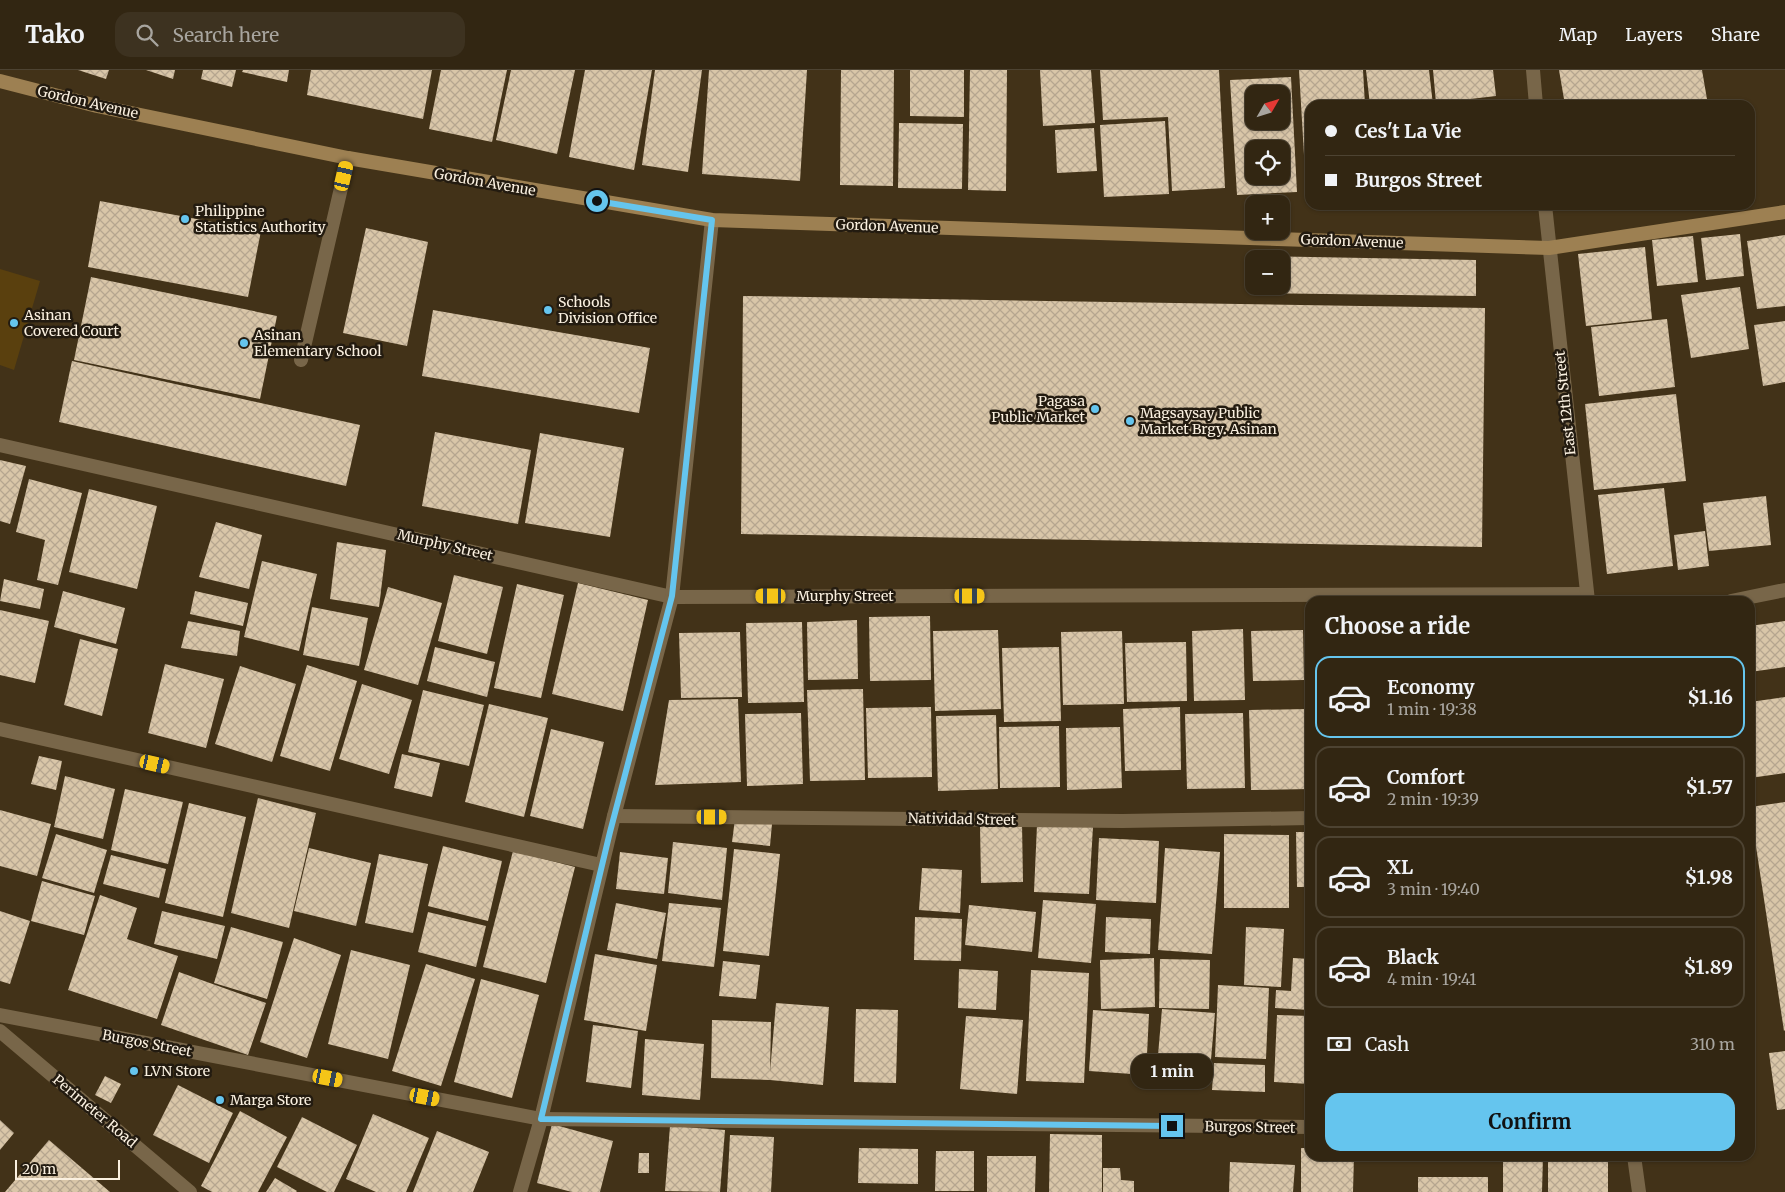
<!DOCTYPE html>
<meta charset="utf-8">
<style>
body{margin:0;font-family:Merriweather,serif;background:#3d3220;color:#f1f3f6;height:100vh;display:flex;flex-direction:column;font-size:19px;white-space:nowrap}
*{box-sizing:border-box;margin:0}
p{font-size:16px;color:#a8a59f}
.icon{flex:none;width:28px;height:28px;fill:none;stroke:currentColor;stroke-width:2;stroke-linecap:round;stroke-linejoin:round}
.map{position:relative;flex:1;overflow:hidden}
.drawer{position:absolute;left:1305px;top:526px;width:450px;height:565px;display:flex;flex-direction:column;background:#322612;border-radius:15px;box-shadow:0 1px 4px #0004,0 0 0 1px #4d4332}
.drawer>*{flex:none}
.hud{position:absolute;left:1305px;top:30px;width:450px;height:110px;border-radius:15px;box-shadow:0 1px 4px #0004,0 0 0 1px #4d4332;display:grid;align-content:center;height:110px;padding:0 20px;background:#322612}
.needle{width:32px;rotate:51deg}
.fabs{position:absolute;left:1245px;top:15px;display:grid;gap:10px}
.fabs a{display:grid;place-items:center;width:45px;height:45px;border-radius:10px;background:#322612;box-shadow:0 1px 4px #0004,0 0 0 1px #4d4332;font-size:25px}
.scale{position:absolute;left:15px;bottom:12px;width:105px;box-sizing:border-box;padding-left:5px;border:2px solid #faf0e0;border-top:0;font-size:14px;line-height:18px;white-space:nowrap;color:#faf0e0;-webkit-text-stroke:4px #231b10;paint-order:stroke}
.end{position:absolute;width:22px;height:22px;margin:-11px;border:6px solid #65c5ee;background:#111;box-shadow:0 0 0 2px #111}
.from{border-radius:50%}
.bubble{position:absolute;height:35px;border-radius:15px;background:#322612;box-shadow:0 1px 4px #0004,0 0 0 1px #4d4332;font-size:16px;font-weight:700;line-height:35px;text-align:center}
.car{position:absolute;width:15px;height:30px;margin:-15px -8px;border-radius:6px;box-shadow:0 0 4px 1px #0007;background:linear-gradient(#f5c518 24%,#345 0 40%,#f5c518 0 76%,#345 0 86%,#f5c518 0)}
.hud b{display:flex;align-items:center;gap:18px;height:48px;font-size:19px}
.hud b+b{border-top:1px solid #4d4332}
.hud i{width:12px;height:12px;background:#f1f3f6}
ul{padding:0;list-style:none}
li{display:flex;align-items:center;gap:15px;height:82px;margin:0 10px 8px;padding:0 10px;border:2px solid #4d4332;border-radius:15px}
li div{flex:1}
li b{display:block;font-size:19px}
li em{font-style:normal;font-weight:700}
li.on{border-color:#65c5ee}
li>.icon{width:45px;height:45px;stroke-width:1.5}
h2{padding:0 20px;font-size:22px;line-height:60px}
.pay{display:flex;align-items:center;gap:12px;height:55px;padding:0 20px;font-size:19px}
.pay p{margin-inline-start:auto}
.button{display:flex;gap:10px;margin-top:auto;padding:10px 20px}
.button a{flex:1;height:58px;border-radius:15px;background:#65c5ee;color:#111;font-size:20px;font-weight:700;line-height:58px;text-align:center}
header{display:flex;align-items:center;gap:30px;box-sizing:border-box;height:70px;padding:0 25px;background:#322612;border-bottom:1px solid #4d4332}
header strong{font-size:24px}
nav{display:flex;gap:28px;margin-inline-start:auto;font-size:18px}
.search{width:350px;height:45px;background:#3d3220;display:flex;align-items:center;gap:12px;box-sizing:border-box;padding:0 18px;border-radius:15px;color:#a8a59f;font-size:19px}
.map>svg:first-child{display:block}
.garden{fill:#5a400e}
.building{fill:url(#building-cross-hatch);fill-rule:evenodd}
.lines{fill:none;stroke-linecap:round;stroke-linejoin:round}
.service{stroke:#786649;stroke-width:14}
.minor{stroke:#786649;stroke-width:14}
.tertiary{stroke:#786649;stroke-width:14}
.secondary{stroke:#9d8052;stroke-width:14}
.route{stroke:#65c5ee;stroke-width:6}
.poi-dot{fill:#65c5ee;stroke:#231b10;stroke-width:2}
.labels{text-anchor:middle;dominant-baseline:central;stroke-width:5;stroke-linejoin:round;paint-order:stroke}
.street-label{font-size:14px;fill:#faf0e0;stroke:#231b10}
.poi-label{font-size:14px;fill:#faf0e0;stroke:#231b10;text-anchor:start}
</style>
<header>
<strong>Tako</strong>
<div class="search"><svg class="icon" aria-label="search" viewBox="0 0 24 24"><circle cx="10" cy="10" r="6"/><path d="M15 15l6 6"/></svg>Search here</div>
<nav><a>Map</a><a>Layers</a><a>Share</a></nav>
</header>
<div class="map">
<svg width="1785" height="1122" viewBox="0 0 1785 1122">
<defs>
<pattern id="building-cross-hatch" width="8" height="8" patternUnits="userSpaceOnUse" patternTransform="scale(1.25)"><rect width="8" height="8" fill="#d9c6a8"/><path d="M0 0l8 8M0 8l8-8" fill="none" stroke="#b6a68f"/></pattern>
</defs>
<rect width="100%" height="100%" fill="#423218"/>
<polygon class="garden" points="0,199 40,211 14,300 0,295"/>
<g class="building">
<polygon points="78,0 109,0 106,9"/>
<polygon points="146,0 175,0 173,9"/>
<polygon points="203,0 236,0 232,17 201,9"/>
<polygon points="243,0 289,0 287,12 242,2"/>
<polygon points="311,0 432,0 423,49 307,25"/>
<polygon points="441,0 507,0 492,72 429,59"/>
<polygon points="511,0 575,0 557,84 496,70"/>
<polygon points="585,0 652,0 634,100 569,87"/>
<polygon points="655,0 702,0 688,102 642,95"/>
<polygon points="709,0 807,0 800,111 702,104"/>
<polygon points="841,0 894,0 893,116 840,115"/>
<polygon points="910,0 964,0 964,47 910,46"/>
<polygon points="970,0 1007,0 1006,121 968,120"/>
<polygon points="1040,0 1091,0 1095,53 1043,56"/>
<polygon points="1100,0 1219,0 1225,118 1172,121 1168,47 1103,50"/>
<polygon points="1299,0 1363,0 1365,35 1310,35 1310,85 1304,85"/>
<polygon points="1366,0 1429,0 1433,35 1370,35"/>
<polygon points="1433,0 1493,0 1496,26 1436,33"/>
<polygon points="1559,0 1702,0 1708,35 1565,35"/>
<path d="M1291,7l6,115 -60,3 -7,-115zM1254,24h27v27h-27zM1254,79h27v27h-27z"/>
<polygon points="1165,51 1169,124 1104,127 1100,55"/>
<polygon points="899,53 963,54 962,119 898,118"/>
<polygon points="1094,58 1097,101 1057,103 1055,60"/>
<polygon points="100,131 261,161 248,227 88,197"/>
<polygon points="1440,135 1469,135 1469,136 1441,139"/>
<polygon points="1581,135 1599,135 1599,136 1582,139"/>
<polygon points="366,158 428,172 407,276 343,263"/>
<polygon points="1740,164 1744,206 1706,210 1701,168"/>
<polygon points="1785,165 1785,236 1757,239 1747,171"/>
<polygon points="1693,166 1698,212 1657,216 1652,170"/>
<polygon points="1645,177 1652,249 1586,256 1578,184"/>
<polygon points="1253,186 1476,190 1476,226 1253,223 1253,216 1281,216 1281,189 1253,189"/>
<polygon points="91,207 277,246 260,329 74,290"/>
<polygon points="1740,217 1749,279 1691,288 1681,225"/>
<polygon points="743,226 1485,238 1482,477 741,464"/>
<polygon points="433,240 650,278 639,343 422,306"/>
<polygon points="1667,249 1675,317 1599,326 1591,257"/>
<polygon points="1785,251 1785,312 1763,316 1754,255"/>
<polygon points="72,291 360,355 346,416 59,352"/>
<polygon points="1676,324 1686,411 1594,420 1585,334"/>
<polygon points="435,362 531,380 518,454 422,436"/>
<polygon points="540,363 624,378 610,467 525,453"/>
<polygon points="0,390 26,396 10,454 0,451"/>
<polygon points="29,409 82,423 58,515 37,510 45,470 16,462"/>
<polygon points="1664,418 1673,496 1607,504 1598,425"/>
<polygon points="89,419 157,436 137,519 69,502"/>
<polygon points="1766,426 1771,475 1709,481 1703,433"/>
<polygon points="216,452 262,465 249,519 199,507"/>
<polygon points="1705,461 1709,496 1678,500 1674,465"/>
<polygon points="337,472 386,480 379,537 330,529"/>
<polygon points="262,491 317,504 299,581 244,567"/>
<polygon points="454,505 503,517 487,584 438,571"/>
<polygon points="4,509 44,519 40,539 0,531"/>
<polygon points="578,513 648,530 623,641 552,624"/>
<polygon points="517,514 564,525 541,628 494,618"/>
<polygon points="388,517 442,533 418,615 364,600"/>
<polygon points="63,521 125,538 116,574 54,557"/>
<polygon points="195,521 248,533 243,556 190,544"/>
<polygon points="312,537 368,548 359,596 303,585"/>
<polygon points="0,540 49,551 35,613 0,605"/>
<polygon points="930,546 931,610 870,611 869,547"/>
<polygon points="857,550 858,609 808,610 807,552"/>
<polygon points="188,551 240,561 237,586 181,578"/>
<polygon points="1307,551 1310,551 1310,617 1308,617"/>
<polygon points="1785,551 1785,597 1750,602 1750,556"/>
<polygon points="802,552 804,632 748,633 746,553"/>
<polygon points="1243,559 1245,630 1194,631 1192,561"/>
<polygon points="998,560 1001,639 935,641 933,561"/>
<polygon points="1303,560 1304,610 1253,611 1251,561"/>
<polygon points="1122,561 1124,634 1063,635 1061,562"/>
<polygon points="740,562 742,627 681,628 679,563"/>
<polygon points="80,569 118,579 102,646 64,635"/>
<polygon points="1186,572 1187,631 1127,632 1125,573"/>
<polygon points="435,577 495,592 487,627 427,611"/>
<polygon points="1059,577 1061,651 1004,652 1002,578"/>
<polygon points="165,594 224,609 206,678 148,663"/>
<polygon points="307,595 357,611 330,701 280,686"/>
<polygon points="240,596 296,614 272,692 215,674"/>
<polygon points="362,614 412,630 389,704 339,689"/>
<polygon points="863,619 865,710 810,711 807,620"/>
<polygon points="423,620 484,635 469,696 408,682"/>
<polygon points="1785,627 1785,703 1750,708 1750,632"/>
<polygon points="738,629 741,712 655,715 669,630"/>
<polygon points="489,634 548,648 524,747 465,732"/>
<polygon points="931,637 932,707 868,708 866,638"/>
<polygon points="1180,637 1181,700 1125,701 1123,639"/>
<polygon points="1307,639 1310,719 1251,720 1249,640"/>
<polygon points="801,643 803,714 747,716 745,644"/>
<polygon points="1243,643 1245,718 1187,719 1185,644"/>
<polygon points="996,645 998,719 938,721 936,646"/>
<polygon points="1059,656 1060,717 1000,718 999,657"/>
<polygon points="1120,657 1122,718 1067,720 1066,658"/>
<polygon points="551,659 604,672 583,759 530,746"/>
<polygon points="402,684 440,693 432,727 394,718"/>
<polygon points="39,686 62,691 56,720 31,714"/>
<polygon points="65,706 115,719 103,769 54,757"/>
<polygon points="125,719 183,732 168,794 111,780"/>
<polygon points="258,728 316,743 289,858 231,843"/>
<polygon points="1785,732 1785,960 1784,961 1750,737"/>
<polygon points="189,733 246,747 223,847 165,833"/>
<polygon points="0,740 51,754 37,806 0,796"/>
<polygon points="735,749 772,754 770,776 732,772"/>
<polygon points="1022,753 1023,812 981,813 980,754"/>
<polygon points="1037,755 1093,757 1089,824 1034,822"/>
<polygon points="1296,762 1310,762 1310,817 1297,817"/>
<polygon points="56,764 107,780 94,823 42,808"/>
<polygon points="1224,764 1289,765 1289,838 1224,838"/>
<polygon points="1099,768 1159,771 1156,833 1096,830"/>
<polygon points="673,772 727,778 722,830 668,823"/>
<polygon points="443,776 502,791 488,851 428,836"/>
<polygon points="309,778 371,793 356,856 294,841"/>
<polygon points="1165,778 1220,782 1212,884 1158,880"/>
<polygon points="734,779 780,784 769,886 723,881"/>
<polygon points="513,781 575,797 546,913 483,897"/>
<polygon points="620,782 668,788 664,824 616,819"/>
<polygon points="379,784 428,794 413,863 365,853"/>
<polygon points="111,785 166,799 159,828 103,814"/>
<polygon points="922,798 962,800 960,843 919,840"/>
<polygon points="42,811 95,826 84,865 31,851"/>
<polygon points="1305,821 1310,821 1310,854 1304,854"/>
<polygon points="100,825 137,838 127,869 178,886 157,949 68,920"/>
<polygon points="1043,830 1096,834 1091,893 1038,888"/>
<polygon points="616,833 666,843 657,889 607,880"/>
<polygon points="669,833 721,838 714,897 662,891"/>
<polygon points="969,835 1036,842 1032,882 965,875"/>
<polygon points="0,841 30,851 10,914 0,911"/>
<polygon points="162,841 225,856 217,889 154,874"/>
<polygon points="428,842 486,856 476,897 418,882"/>
<polygon points="915,847 962,849 961,891 914,890"/>
<polygon points="1106,847 1151,849 1150,884 1105,882"/>
<polygon points="231,857 283,872 267,929 214,913"/>
<polygon points="1246,857 1284,859 1281,917 1244,915"/>
<polygon points="294,868 341,885 307,988 260,972"/>
<polygon points="351,880 410,895 388,989 328,974"/>
<polygon points="595,884 657,895 646,961 584,950"/>
<polygon points="1154,888 1155,937 1101,939 1100,890"/>
<polygon points="1293,888 1310,889 1310,940 1275,938 1276,920 1291,921"/>
<polygon points="1160,889 1210,890 1209,939 1159,938"/>
<polygon points="723,891 760,895 756,929 719,926"/>
<polygon points="426,894 475,909 441,1016 392,1001"/>
<polygon points="959,899 998,901 996,940 958,938"/>
<polygon points="1031,900 1089,903 1084,1013 1026,1011"/>
<polygon points="179,902 266,933 248,985 161,955"/>
<polygon points="481,909 539,925 512,1028 454,1012"/>
<polygon points="1218,915 1269,918 1266,989 1215,987"/>
<polygon points="776,933 829,937 823,1015 770,1010 711,1008 712,950 771,952 770,1002"/>
<polygon points="856,939 898,940 896,1013 854,1012"/>
<polygon points="1162,939 1215,943 1209,1013 1156,1008"/>
<polygon points="1751,939 1755,966 1750,967 1750,940"/>
<polygon points="1093,940 1149,944 1146,1005 1089,1001"/>
<polygon points="1277,945 1310,946 1310,1014 1274,1012"/>
<polygon points="966,946 1023,950 1017,1024 960,1019"/>
<polygon points="593,955 638,961 631,1018 586,1012"/>
<polygon points="645,969 704,974 700,1030 642,1025"/>
<polygon points="1785,981 1785,1039 1777,1040 1769,983"/>
<polygon points="1214,993 1265,995 1265,1022 1212,1020"/>
<polygon points="105,1006 121,1014 111,1033 95,1025"/>
<polygon points="178,1015 233,1043 209,1093 153,1065"/>
<polygon points="240,1041 287,1067 258,1122 212,1122 201,1116"/>
<polygon points="373,1044 429,1068 406,1122 376,1122 346,1109"/>
<polygon points="302,1047 357,1075 334,1122 327,1122 277,1097"/>
<polygon points="0,1050 14,1063 0,1080"/>
<polygon points="552,1054 613,1071 600,1122 572,1122 537,1113"/>
<polygon points="670,1056 725,1060 720,1122 665,1121"/>
<polygon points="437,1061 489,1082 473,1122 413,1122"/>
<polygon points="1050,1064 1102,1065 1102,1122 1049,1122"/>
<polygon points="730,1065 774,1067 771,1122 727,1122"/>
<polygon points="49,1070 110,1122 5,1122"/>
<polygon points="859,1078 918,1079 918,1114 858,1113"/>
<polygon points="1301,1078 1310,1078 1310,1086 1354,1086 1353,1122 1301,1122"/>
<polygon points="936,1081 974,1081 974,1121 935,1121"/>
<polygon points="639,1083 649,1083 649,1103 638,1103"/>
<polygon points="987,1086 1036,1086 1035,1122 987,1122"/>
<polygon points="1503,1086 1543,1086 1542,1122 1503,1122"/>
<rect x="1548" y="1086" width="60" height="36"/>
<polygon points="1230,1092 1295,1095 1293,1122 1229,1122"/>
<polygon points="1103,1098 1120,1098 1121,1110 1134,1111 1134,1122 1103,1122"/>
<rect x="1418" y="1107" width="70" height="15"/>
<polygon points="275,1108 297,1121 296,1122 266,1122"/>
</g>
<g class="lines">
<polyline class="service" points="301,290 348,88"/>
<g class="minor">
<polyline points="0,375 672,527 1586,524"/>
<polyline points="1731,531 1785,520"/>
<polyline points="0,659 601,795"/>
<polyline points="614,746 1122,751 1310,748"/>
<polyline points="0,945 541,1049 1310,1057"/>
<polyline points="0,961 190,1122"/>
<polyline points="520,1122 541,1049 614,746 672,527 712,150"/>
</g>
<g class="tertiary">
<polyline points="1533,0 1536,35"/>
<polyline points="1545,135 1588,531"/>
<polyline points="1634,1086 1639,1122"/>
</g>
<polyline class="secondary" points="0,11 97,36 348,88 712,150 1549,178 1785,142"/>
</g>
<g class="lines">
<polyline class="route" points="597,131 712,150 672,526 610,762 541,1049 1172,1056"/>
</g>
<g class="poi-dot">
<circle cx="185" cy="149" r="5"/>
<circle cx="548" cy="240" r="5"/>
<circle cx="14" cy="253" r="5"/>
<circle cx="244" cy="273" r="5"/>
<circle cx="1095" cy="339" r="5"/>
<circle cx="1130" cy="351" r="5"/>
<circle cx="134" cy="1001" r="5"/>
<circle cx="220" cy="1030" r="5"/>
</g>
<g class="labels">
<g class="street-label">
<text transform="translate(88 32) rotate(13)">Gordon Avenue</text>
<text transform="translate(485 112) rotate(10)">Gordon Avenue</text>
<text transform="translate(887 156) rotate(2)">Gordon Avenue</text>
<text transform="translate(1352 171) rotate(2)">Gordon Avenue</text>
<text transform="translate(1565 333) rotate(-96)">East 12th Street</text>
<text transform="translate(445 475) rotate(13)">Murphy Street</text>
<text x="845" y="526">Murphy Street</text>
<text transform="translate(962 749) rotate(1)">Natividad Street</text>
<text transform="translate(147 973) rotate(11)">Burgos Street</text>
<text transform="translate(95 1041) rotate(40)">Perimeter Road</text>
<text transform="translate(1250 1057) rotate(1)">Burgos Street</text>
</g>
<g class="poi-label">
<text x="195" y="141">Philippine<tspan x="195" dy="16">Statistics Authority</tspan></text>
<text x="558" y="232">Schools<tspan x="558" dy="16">Division Office</tspan></text>
<text x="24" y="245">Asinan<tspan x="24" dy="16">Covered Court</tspan></text>
<text x="254" y="265">Asinan<tspan x="254" dy="16">Elementary School</tspan></text>
<text x="1085" y="331" text-anchor="end">Pagasa<tspan x="1085" dy="16">Public Market</tspan></text>
<text x="1140" y="343">Magsaysay Public<tspan x="1140" dy="16">Market Brgy. Asinan</tspan></text>
<text x="144" y="1001">LVN Store</text>
<text x="230" y="1030">Marga Store</text>
</g>
</g>
</svg>
<div class="fabs">
<a><svg class="needle" viewBox="-14 -14 28 28"><path d="M0-13l5 13h-10z" fill="#e53935"/><path d="M0 13l5-13h-10z" fill="#a8a59f"/></svg></a>
<a><svg class="icon" aria-label="locate" viewBox="0 0 24 24"><circle cx="12" cy="12" r="6"/><path d="M12 2v4M12 18v4M2 12h4M18 12h4"/></svg></a>
<a>+</a>
<a>−</a>
</div>
<div class="scale">20 m</div>
<i class="end from" style="left:597px;top:131px"></i>
<i class="end" style="left:1172px;top:1056px"></i>
<div class="bubble" style="left:1131px;top:984px;width:82px">1 min</div>
<i class="car" style="left:344px;top:106px;rotate:13deg"></i>
<i class="car" style="left:771px;top:526px;rotate:270deg"></i>
<i class="car" style="left:970px;top:526px;rotate:90deg"></i>
<i class="car" style="left:155px;top:694px;rotate:103deg"></i>
<i class="car" style="left:712px;top:747px;rotate:90deg"></i>
<i class="car" style="left:328px;top:1008px;rotate:101deg"></i>
<i class="car" style="left:425px;top:1027px;rotate:101deg"></i>
<div class="hud">
<b><i class="from"></i>Ces't La Vie</b>
<b><i></i>Burgos Street</b>
</div>
<section class="drawer">
<h2>Choose a ride</h2>
<ul>
<li class="on"><svg class="icon" aria-label="car" viewBox="0 0 24 24"><path d="M5 17H2v-5l4-1 3-4h7l3 4 3 1v5h-3M9 17h6M6 11h13"/><circle cx="7" cy="17" r="2"/><circle cx="17" cy="17" r="2"/></svg><div><b>Economy</b><p>1 min · 19:38</p></div><em>$1.16</em></li>
<li><svg class="icon" aria-label="car" viewBox="0 0 24 24"><path d="M5 17H2v-5l4-1 3-4h7l3 4 3 1v5h-3M9 17h6M6 11h13"/><circle cx="7" cy="17" r="2"/><circle cx="17" cy="17" r="2"/></svg><div><b>Comfort</b><p>2 min · 19:39</p></div><em>$1.57</em></li>
<li><svg class="icon" aria-label="car" viewBox="0 0 24 24"><path d="M5 17H2v-5l4-1 3-4h7l3 4 3 1v5h-3M9 17h6M6 11h13"/><circle cx="7" cy="17" r="2"/><circle cx="17" cy="17" r="2"/></svg><div><b>XL</b><p>3 min · 19:40</p></div><em>$1.98</em></li>
<li><svg class="icon" aria-label="car" viewBox="0 0 24 24"><path d="M5 17H2v-5l4-1 3-4h7l3 4 3 1v5h-3M9 17h6M6 11h13"/><circle cx="7" cy="17" r="2"/><circle cx="17" cy="17" r="2"/></svg><div><b>Black</b><p>4 min · 19:41</p></div><em>$1.89</em></li>
</ul>
<div class="pay"><svg class="icon" aria-label="cash" viewBox="0 0 24 24"><path d="M3 7h18v10H3z"/><circle cx="12" cy="12" r="2"/></svg>Cash<p>310 m</p></div>
<div class="button"><a>Confirm</a></div>
</section>
</div>
